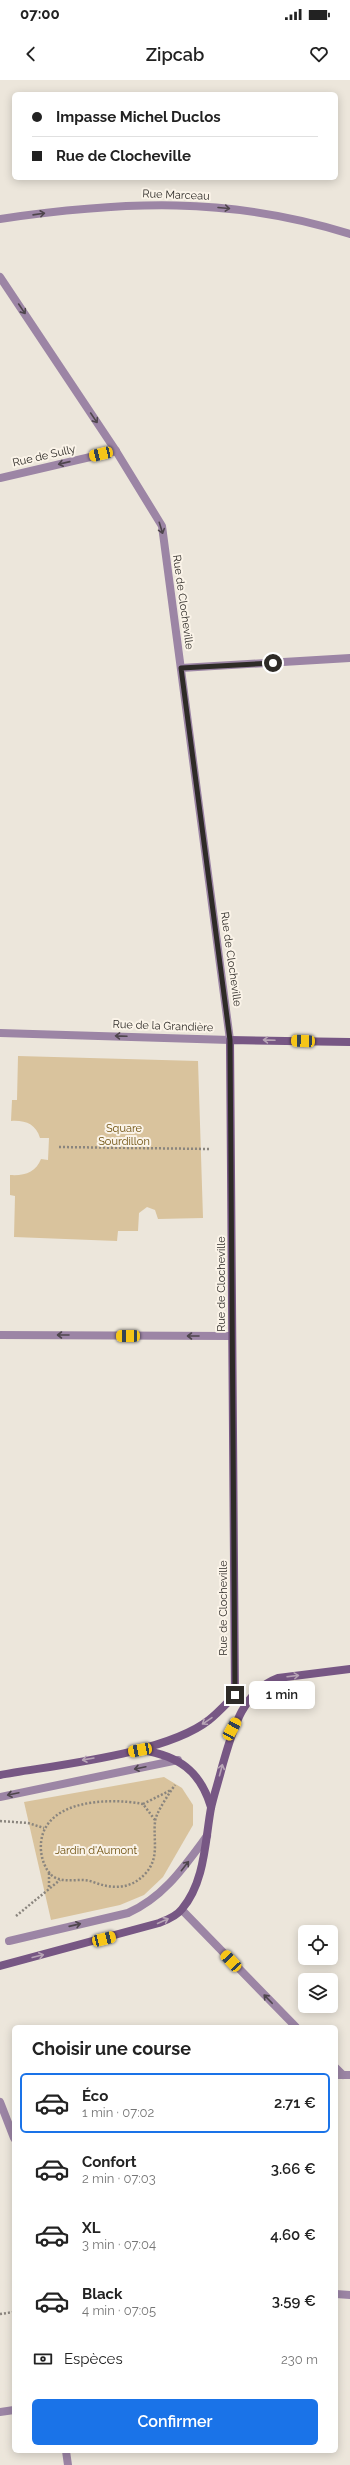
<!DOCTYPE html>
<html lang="fr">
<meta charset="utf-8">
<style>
body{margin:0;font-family:Raleway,sans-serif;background:#f2f2f2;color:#222;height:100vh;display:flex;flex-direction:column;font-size:15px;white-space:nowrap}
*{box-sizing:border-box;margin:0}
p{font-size:13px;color:#767676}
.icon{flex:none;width:22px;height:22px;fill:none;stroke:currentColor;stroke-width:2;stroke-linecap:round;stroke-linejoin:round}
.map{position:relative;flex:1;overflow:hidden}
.details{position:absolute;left:12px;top:1945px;width:326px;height:428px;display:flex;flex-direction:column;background:#fff;border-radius:6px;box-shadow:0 2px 10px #0003}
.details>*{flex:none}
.banner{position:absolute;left:12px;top:12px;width:326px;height:88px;border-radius:6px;box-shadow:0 2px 10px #0003;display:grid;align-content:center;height:88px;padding:0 20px;background:#fff}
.fabs{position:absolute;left:298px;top:1845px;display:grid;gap:8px}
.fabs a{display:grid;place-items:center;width:40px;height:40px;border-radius:6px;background:#fff;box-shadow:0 2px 10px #0003;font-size:20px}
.end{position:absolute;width:18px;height:18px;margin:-9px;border:5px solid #2e2b27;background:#fff;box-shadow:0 0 0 2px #fff}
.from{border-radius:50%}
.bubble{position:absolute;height:28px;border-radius:6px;background:#fff;box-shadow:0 2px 10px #0003;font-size:13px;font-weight:600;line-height:28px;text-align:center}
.car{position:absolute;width:12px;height:24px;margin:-12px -6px;border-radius:5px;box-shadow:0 0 3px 1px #0007;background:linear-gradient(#f5c518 24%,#345 0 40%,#f5c518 0 76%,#345 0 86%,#f5c518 0)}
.banner b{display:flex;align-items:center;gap:14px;height:38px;font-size:15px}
.banner b+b{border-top:1px solid #e0e0e0}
.banner i{width:10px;height:10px;background:#222}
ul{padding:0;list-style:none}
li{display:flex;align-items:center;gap:12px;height:60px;margin:0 8px 6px;padding:0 12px;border:2px solid transparent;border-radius:6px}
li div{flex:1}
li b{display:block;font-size:15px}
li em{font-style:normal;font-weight:600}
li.selected{border-color:#1a73e8}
li>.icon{width:36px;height:36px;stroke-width:1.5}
h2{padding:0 20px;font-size:18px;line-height:48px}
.pay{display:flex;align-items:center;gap:10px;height:44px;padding:0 20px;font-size:15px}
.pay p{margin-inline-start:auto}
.action{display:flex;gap:8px;margin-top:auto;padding:8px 20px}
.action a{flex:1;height:46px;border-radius:6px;background:#1a73e8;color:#fff;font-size:16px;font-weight:600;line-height:46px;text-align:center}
.status{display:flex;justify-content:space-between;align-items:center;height:28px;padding:0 20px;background:#fff;direction:ltr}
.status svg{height:11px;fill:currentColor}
header{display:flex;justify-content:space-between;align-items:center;height:52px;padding:0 20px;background:#fff;font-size:18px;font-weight:600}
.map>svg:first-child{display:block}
.green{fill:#d9c39d}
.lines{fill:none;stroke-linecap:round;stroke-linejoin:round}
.path{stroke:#8a857e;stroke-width:2.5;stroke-dasharray:2 2;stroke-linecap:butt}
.service{stroke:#9c85a5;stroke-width:8}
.minor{stroke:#9c85a5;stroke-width:8}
.tertiary{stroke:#9c85a5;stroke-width:8}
.secondary{stroke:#775784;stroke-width:8}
.oneway{stroke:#4f464d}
.oneway2{stroke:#b8a5b6}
.route{stroke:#2e2b27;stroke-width:5}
.labels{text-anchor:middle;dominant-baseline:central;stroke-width:4;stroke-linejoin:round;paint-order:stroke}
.street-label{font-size:11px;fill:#2e2b27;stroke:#faf3e8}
.park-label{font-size:11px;fill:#6d4f0c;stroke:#faf3e8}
</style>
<div class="status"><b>07:00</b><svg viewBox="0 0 49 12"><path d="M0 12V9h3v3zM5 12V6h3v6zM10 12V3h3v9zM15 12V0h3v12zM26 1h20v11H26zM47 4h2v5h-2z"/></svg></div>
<header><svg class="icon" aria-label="back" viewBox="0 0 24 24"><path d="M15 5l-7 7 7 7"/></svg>Zipcab<svg class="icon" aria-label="heart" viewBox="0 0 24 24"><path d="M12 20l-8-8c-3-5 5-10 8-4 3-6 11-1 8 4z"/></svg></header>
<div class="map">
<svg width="350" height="2385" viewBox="0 0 350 2385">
<rect width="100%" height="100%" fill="#ece6db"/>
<g class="green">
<path d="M18,976l180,5 5,157 -45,1 -3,-9 -8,-3 -8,6 -1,18h-20l-1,10 -103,-4 1,-41 -5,-1v-20c15,1 26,-3 31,-16l7,1 1,-22h-9c-4,-14 -15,-18 -29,-17l1,-21h5z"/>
<polygon points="164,1697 182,1708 193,1725 193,1745 163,1797 144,1815 120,1825 51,1840 24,1722"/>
</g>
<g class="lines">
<g class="path">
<polyline points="59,1067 210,1069"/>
<polyline points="143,1724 171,1710"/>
<path d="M155,1740l-12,-16c-36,-7 -106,-4 -102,47 1,9 5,21 13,26 12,7 27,0 39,5 19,7 37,8 52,-8 15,-16 8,-33 10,-52 0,-8 15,-30 20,-37"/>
<polyline points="0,1741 28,1743 44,1748"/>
<polyline points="49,1793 49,1808"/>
<polyline points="16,1836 60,1800"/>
<polyline points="0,2234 14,2232"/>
</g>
<g class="service">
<polyline points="0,1717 178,1680"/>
<path d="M9,1861l119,-28c36,-16 56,-46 79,-77"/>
<polyline points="336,2214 350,2215"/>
<polyline points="0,2332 14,2330"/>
</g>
<g class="minor">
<polyline points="0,197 116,371 162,446 230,960 0,953"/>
<polyline points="0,398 116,371"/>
<polyline points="181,588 350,578"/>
<polyline points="0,1255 232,1256"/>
<polyline points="182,1830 296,1947"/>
<polyline points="336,1988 343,1995"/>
<polyline points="336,1995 350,1995"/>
<polyline points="0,2022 14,2058"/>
<polyline points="66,2371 68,2385"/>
</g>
<path class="tertiary" d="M0,139c123,-18 230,-23 350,15"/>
<g class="secondary">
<polyline points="235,1615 230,960 350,962"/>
<path d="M142,1670c36,6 58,20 69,57"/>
<path d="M0,1695c55,-10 166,-21 209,-55 9,-7 18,-17 26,-25"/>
<path d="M0,1886l159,-43c8,-3 18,-7 23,-14 23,-27 23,-68 29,-101 3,-14 8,-28 11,-41 10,-34 19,-75 56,-89l72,-9"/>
</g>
</g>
<defs><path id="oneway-shaft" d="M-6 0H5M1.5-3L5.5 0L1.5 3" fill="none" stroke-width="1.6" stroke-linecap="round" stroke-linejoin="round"/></defs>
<g class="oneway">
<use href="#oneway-shaft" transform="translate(224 128) rotate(5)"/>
<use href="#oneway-shaft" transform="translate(39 134) rotate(-8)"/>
<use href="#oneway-shaft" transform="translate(22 229) rotate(56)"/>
<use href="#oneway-shaft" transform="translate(94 338) rotate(56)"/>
<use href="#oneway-shaft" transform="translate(64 383) rotate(167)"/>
<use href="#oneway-shaft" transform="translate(161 448) rotate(73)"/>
<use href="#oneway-shaft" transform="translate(121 956) rotate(-178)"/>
<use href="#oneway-shaft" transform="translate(63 1255) rotate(-180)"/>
<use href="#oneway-shaft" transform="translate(193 1256) rotate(-180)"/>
<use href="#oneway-shaft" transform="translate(140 1688) rotate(168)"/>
<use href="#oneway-shaft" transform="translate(13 1714) rotate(168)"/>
<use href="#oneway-shaft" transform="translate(185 1786) rotate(-52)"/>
<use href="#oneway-shaft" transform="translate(75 1845) rotate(-13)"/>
<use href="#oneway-shaft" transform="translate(268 1919) rotate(-134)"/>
</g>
<g class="oneway2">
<use href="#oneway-shaft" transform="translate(269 960) rotate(-178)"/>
<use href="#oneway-shaft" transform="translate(293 1596) rotate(-7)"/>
<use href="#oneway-shaft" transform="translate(207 1641) rotate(146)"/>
<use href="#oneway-shaft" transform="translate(88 1679) rotate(170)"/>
<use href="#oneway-shaft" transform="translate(221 1690) rotate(-75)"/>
<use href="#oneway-shaft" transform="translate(163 1841) rotate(-24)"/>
<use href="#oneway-shaft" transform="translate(38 1876) rotate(-14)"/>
</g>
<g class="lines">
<polyline class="route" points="235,1615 230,960 181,588 273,583"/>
</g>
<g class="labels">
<g class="street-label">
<text transform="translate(176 115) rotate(2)">Rue Marceau</text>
<text transform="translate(44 376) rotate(-13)">Rue de Sully</text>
<text transform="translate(183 522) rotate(82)">Rue de Clocheville</text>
<text transform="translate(231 879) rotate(82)">Rue de Clocheville</text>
<text transform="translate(163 946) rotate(2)">Rue de la Grandière</text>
<text transform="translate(221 1204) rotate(-90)">Rue de Clocheville</text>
<text transform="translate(223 1528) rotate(-90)">Rue de Clocheville</text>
</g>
<g class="park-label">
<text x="124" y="1048">Square<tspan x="124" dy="13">Sourdillon</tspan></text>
<text x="96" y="1770">Jardin d'Aumont</text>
</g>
</g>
</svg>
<div class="fabs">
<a><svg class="icon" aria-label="locate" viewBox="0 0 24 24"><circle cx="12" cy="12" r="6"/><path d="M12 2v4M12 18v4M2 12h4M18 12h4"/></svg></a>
<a><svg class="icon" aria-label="layers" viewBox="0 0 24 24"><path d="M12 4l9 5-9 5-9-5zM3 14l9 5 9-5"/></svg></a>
</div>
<i class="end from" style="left:273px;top:583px"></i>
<i class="end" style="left:235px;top:1615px"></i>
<div class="bubble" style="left:249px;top:1601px;width:66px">1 min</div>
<i class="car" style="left:101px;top:374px;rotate:257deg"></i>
<i class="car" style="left:303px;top:961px;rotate:272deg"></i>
<i class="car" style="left:128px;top:1256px;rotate:270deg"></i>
<i class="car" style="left:232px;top:1649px;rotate:29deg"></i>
<i class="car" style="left:140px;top:1670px;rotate:259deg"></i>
<i class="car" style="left:104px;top:1859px;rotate:76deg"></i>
<i class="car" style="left:231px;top:1881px;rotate:317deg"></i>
<div class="banner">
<b><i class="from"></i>Impasse Michel Duclos</b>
<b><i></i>Rue de Clocheville</b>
</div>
<section class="details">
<h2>Choisir une course</h2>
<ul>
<li class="selected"><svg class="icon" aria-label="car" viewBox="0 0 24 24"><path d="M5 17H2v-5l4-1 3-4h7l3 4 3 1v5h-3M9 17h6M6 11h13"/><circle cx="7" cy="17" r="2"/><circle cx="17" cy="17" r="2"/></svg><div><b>Éco</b><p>1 min · 07:02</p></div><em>2.71 €</em></li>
<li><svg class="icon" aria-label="car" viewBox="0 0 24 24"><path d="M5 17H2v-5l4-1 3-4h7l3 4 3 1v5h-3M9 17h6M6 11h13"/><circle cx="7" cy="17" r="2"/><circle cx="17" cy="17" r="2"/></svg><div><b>Confort</b><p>2 min · 07:03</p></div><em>3.66 €</em></li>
<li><svg class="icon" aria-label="car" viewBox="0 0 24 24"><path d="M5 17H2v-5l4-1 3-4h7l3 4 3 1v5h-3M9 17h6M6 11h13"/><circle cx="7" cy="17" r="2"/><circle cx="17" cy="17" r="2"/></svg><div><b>XL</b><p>3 min · 07:04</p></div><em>4.60 €</em></li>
<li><svg class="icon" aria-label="car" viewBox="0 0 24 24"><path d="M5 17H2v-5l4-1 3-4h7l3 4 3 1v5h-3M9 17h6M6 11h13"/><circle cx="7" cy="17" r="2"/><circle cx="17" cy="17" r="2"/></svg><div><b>Black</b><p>4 min · 07:05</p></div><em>3.59 €</em></li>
</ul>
<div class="pay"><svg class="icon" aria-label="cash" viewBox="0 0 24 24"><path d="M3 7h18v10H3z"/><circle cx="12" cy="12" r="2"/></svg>Espèces<p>230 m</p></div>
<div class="action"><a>Confirmer</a></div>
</section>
</div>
